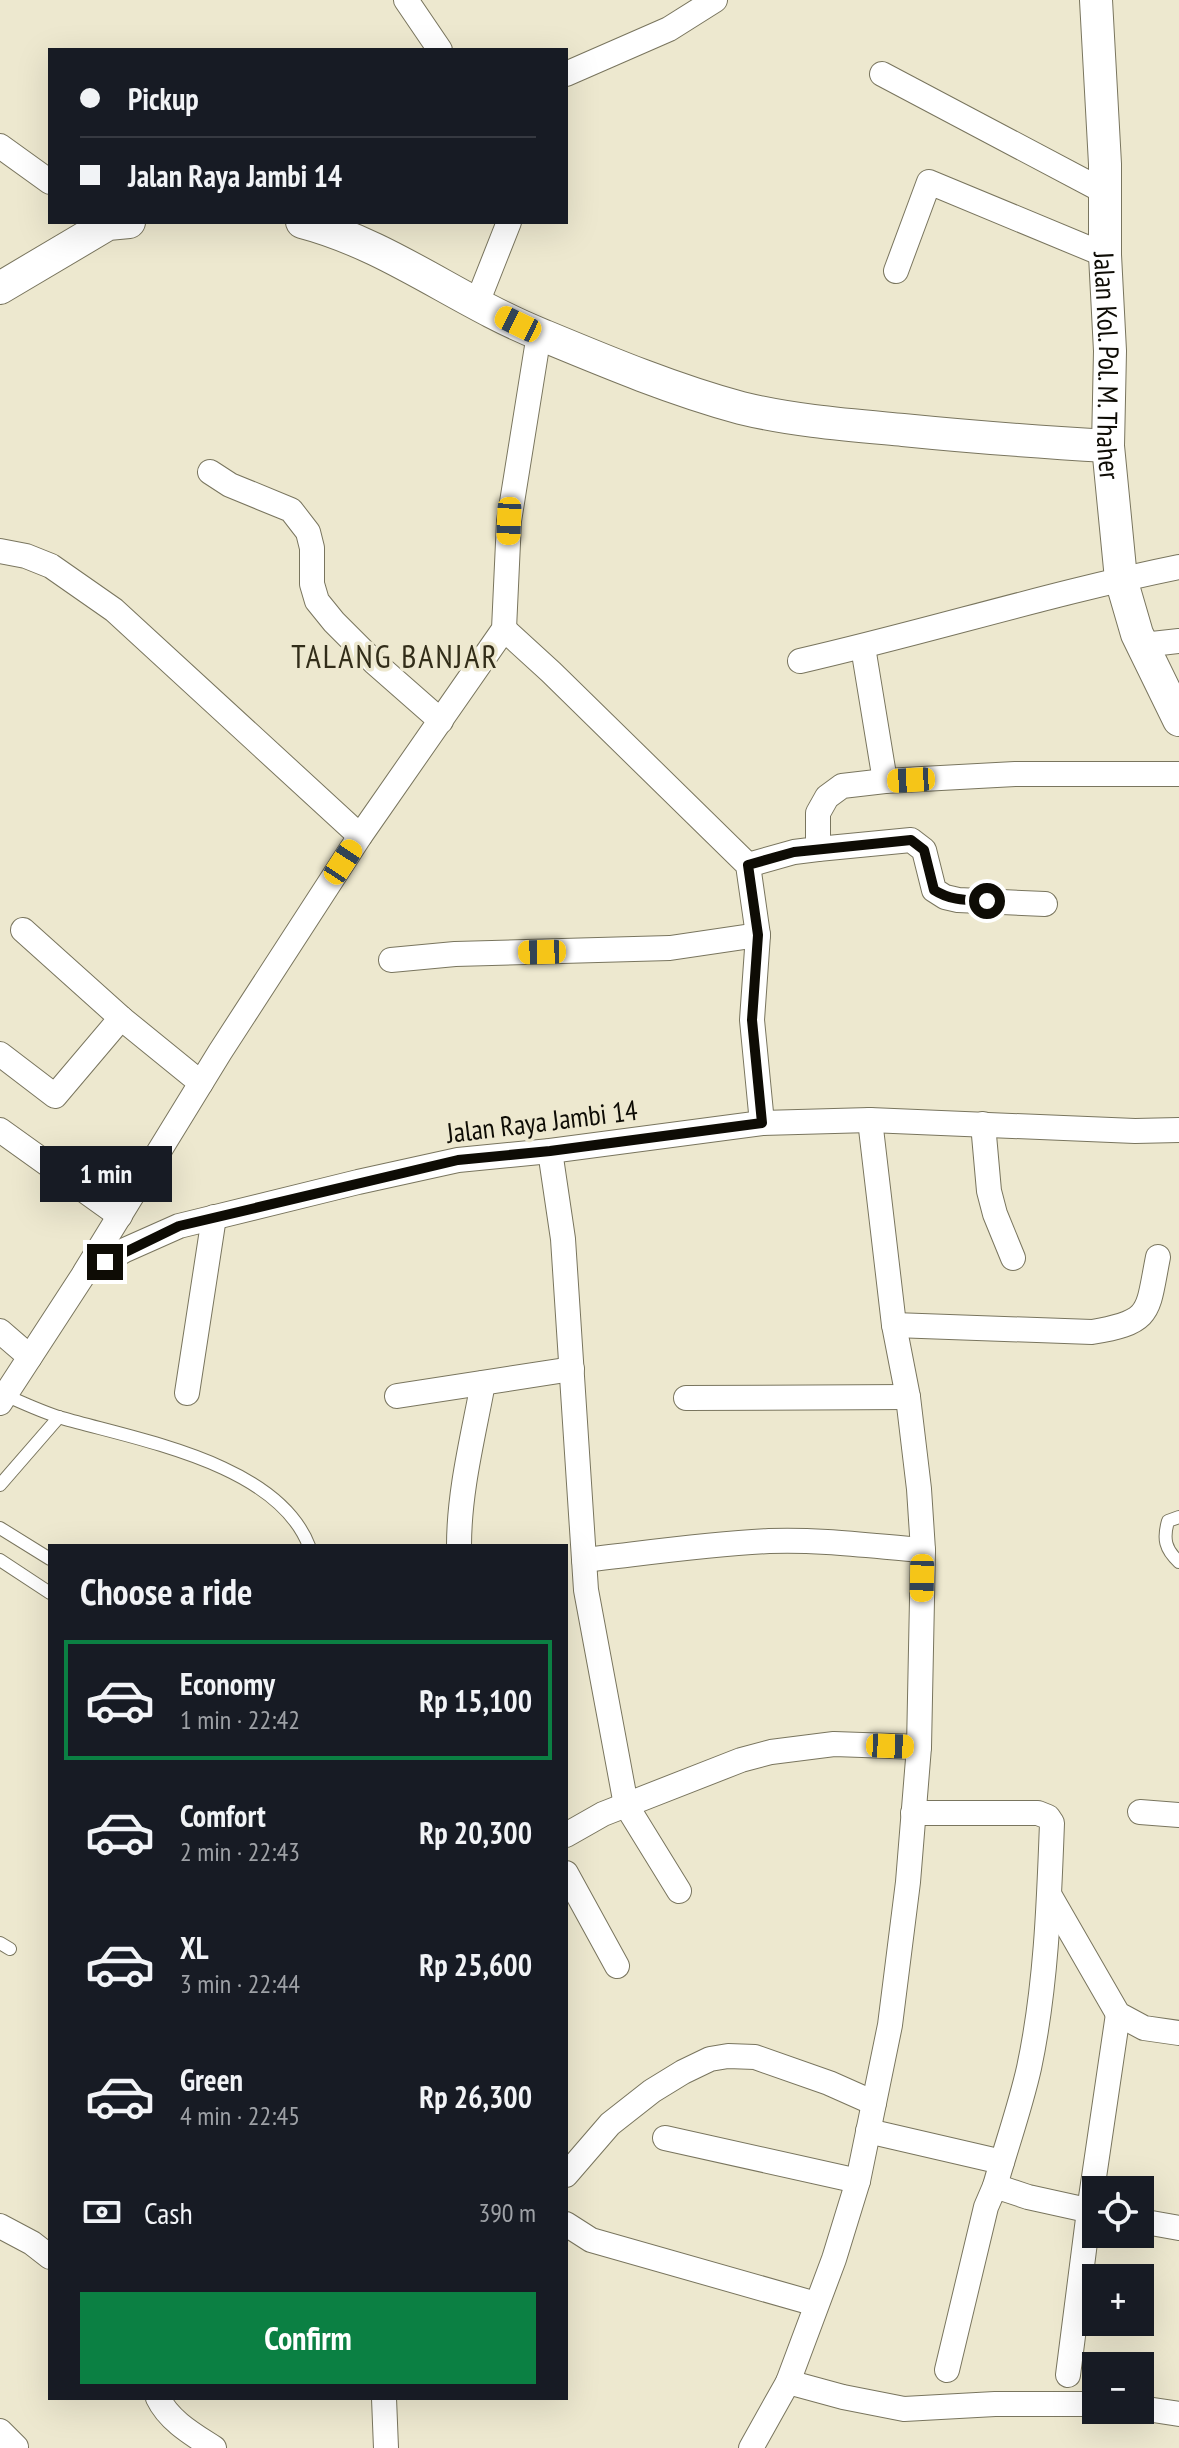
<!DOCTYPE html>
<meta charset="utf-8">
<style>
body{margin:0;font-family:"PT Sans Narrow",sans-serif;background:#242831;color:#f1f3f6;height:100vh;display:flex;flex-direction:column;font-size:30px;white-space:nowrap}
*{box-sizing:border-box;margin:0}
p{font-size:26px;color:#9ea1a6}
.icon{flex:none;width:44px;height:44px;fill:none;stroke:currentColor;stroke-width:2;stroke-linecap:round;stroke-linejoin:round}
.map{position:relative;flex:1;overflow:hidden}
.sheet{position:absolute;left:48px;top:1544px;width:520px;height:856px;display:flex;flex-direction:column;background:#171b24;border-radius:0px;box-shadow:0 8px 32px #0002}
.sheet>*{flex:none}
.hud{position:absolute;left:48px;top:48px;width:520px;height:176px;border-radius:0px;box-shadow:0 8px 32px #0002;display:grid;align-content:center;height:176px;padding:0 32px;background:#171b24}
.buttons{position:absolute;left:1082px;top:2176px;display:grid;gap:16px}
.buttons a{display:grid;place-items:center;width:72px;height:72px;border-radius:0px;background:#171b24;box-shadow:0 8px 32px #0002;font-size:40px}
.end{position:absolute;width:36px;height:36px;margin:-18px;border:10px solid #0e0c05;background:#fff;box-shadow:0 0 0 4px #fff}
.from{border-radius:50%}
.bubble{position:absolute;height:56px;border-radius:0px;background:#171b24;box-shadow:0 8px 32px #0002;font-size:26px;font-weight:700;line-height:56px;text-align:center}
.car{position:absolute;width:24px;height:48px;margin:-24px -12px;border-radius:10px;box-shadow:0 0 6px 2px #0007;background:linear-gradient(#f5c518 24%,#345 0 40%,#f5c518 0 76%,#345 0 86%,#f5c518 0)}
.hud b{display:flex;align-items:center;gap:28px;height:76px;font-size:30px}
.hud b+b{border-top:2px solid #363941}
.hud i{width:20px;height:20px;background:#f1f3f6}
ul{padding:0;list-style:none}
li{display:flex;align-items:center;gap:24px;height:120px;margin:0 16px 12px;padding:0 16px;border:4px solid transparent;border-radius:0px}
li div{flex:1}
li b{display:block;font-size:30px}
li em{font-style:normal;font-weight:700}
li.current{border-color:#0b8043}
li>.icon{width:72px;height:72px;stroke-width:1.5}
h2{padding:0 32px;font-size:36px;line-height:96px}
.pay{display:flex;align-items:center;gap:20px;height:88px;padding:0 32px;font-size:30px}
.pay p{margin-inline-start:auto}
.action{display:flex;gap:16px;margin-top:auto;padding:16px 32px}
.action a{flex:1;height:92px;border-radius:0px;background:#0b8043;color:#fff;font-size:32px;font-weight:700;line-height:92px;text-align:center}
.map>svg:first-child{display:block}
.lines{fill:none;stroke-linecap:round;stroke-linejoin:round}
.lane-casing{stroke:#79755e;stroke-width:14}
.street-casing{stroke:#79755e;stroke-width:26}
.secondary-casing{stroke:#79755e;stroke-width:34}
.lane{stroke:#fff;stroke-width:12}
.street{stroke:#fff;stroke-width:24}
.secondary{stroke:#fff;stroke-width:32}
.route{stroke:#0e0c05;stroke-width:10}
.labels{text-anchor:middle;dominant-baseline:central;stroke-width:7;stroke-linejoin:round;paint-order:stroke}
.street-label{font-size:28px;fill:#0e0c05;stroke:#ede8cf}
.quarter-label{font-size:32px;letter-spacing:2px;fill:#322d19;stroke:#ede8cf}
</style>
<div class="map">
<svg width="1179" height="2448" viewBox="0 0 1179 2448">
<rect width="100%" height="100%" fill="#ede8cf"/>
<g class="lines">
<g class="lane-casing">
<g id="lane">
<path d="M5,1395c18,8 37,17 57,23 76,22 215,45 247,128"/>
<polyline points="0,1485 59,1417"/>
<path d="M1179,1517l-11,4c-5,18 -3,28 11,41"/>
<polyline points="0,1528 50,1559"/>
<polyline points="0,1560 50,1593"/>
<polyline points="0,1943 10,1949"/>
</g>
</g>
<g class="street-casing">
<g id="street">
<polyline points="406,0 440,50"/>
<polyline points="566,74 669,29 715,0"/>
<polyline points="882,74 1105,192"/>
<polyline points="0,146 50,182"/>
<polyline points="896,271 929,182 1105,255"/>
<polyline points="477,303 509,222"/>
<polyline points="210,472 230,485 291,510 308,532 312,548 312,584 317,601 334,622 375,663 441,721"/>
<polyline points="0,551 26,556 51,566 114,610 360,836"/>
<polyline points="504,629 551,672 748,865 758,935 752,1020 762,1123"/>
<polyline points="1143,645 1179,641"/>
<polyline points="863,647 885,781"/>
<path d="M800,661c127,-29 251,-68 379,-94"/>
<polyline points="818,849 911,840 924,850 934,890 945,897 958,900 1045,904"/>
<polyline points="748,865 794,852 818,849 818,813 827,797 842,786 885,781 1015,774 1179,774"/>
<polyline points="23,930 121,1018 201,1083"/>
<polyline points="391,960 455,954 670,948 758,935"/>
<polyline points="0,1054 55,1096 121,1018"/>
<polyline points="983,1124 989,1191 995,1214 1013,1258"/>
<polyline points="0,1130 120,1216"/>
<polyline points="550,1151 563,1239 586,1590 626,1805 679,1891"/>
<polyline points="85,1272 220,1052 360,836 504,629 509,521 539,334"/>
<path d="M894,1325l198,7c61,-10 55,-20 66,-75"/>
<polyline points="0,1331 30,1357"/>
<polyline points="187,1393 214,1217"/>
<polyline points="397,1396 572,1369"/>
<polyline points="686,1398 908,1397"/>
<polyline points="0,1403 84,1274 125,1250 179,1226 358,1182 458,1160 550,1151 762,1123 870,1120 1135,1131 1179,1130"/>
<path d="M459,1546c0,-55 14,-109 24,-163"/>
<path d="M584,1560c62,-7 123,-16 185,-19 51,-2 103,5 154,9"/>
<polyline points="1140,1812 1179,1815"/>
<path d="M913,1813h125l10,4 4,6c-3,82 -6,165 -23,245 -9,40 -23,79 -34,118"/>
<polyline points="566,1835 603,1814 741,1760 771,1752 834,1744 919,1747"/>
<polyline points="566,1873 617,1966"/>
<polyline points="1050,1896 1118,2014 1144,2028 1179,2033"/>
<polyline points="868,2131 1002,2162"/>
<polyline points="665,2138 858,2181"/>
<polyline points="566,2175 610,2124 652,2091 683,2072 710,2059 728,2056 755,2057 829,2083 874,2103"/>
<polyline points="1140,2221 1179,2228"/>
<polyline points="566,2224 591,2240 816,2304"/>
<polyline points="0,2226 32,2243 50,2257"/>
<polyline points="947,2370 986,2207 995,2186 1028,2197 1096,2212"/>
<polyline points="1068,2375 1089,2211 1118,2014"/>
<polyline points="788,2382 843,2397 904,2409 995,2404 1096,2404"/>
<path d="M158,2398c11,23 36,37 56,50"/>
<polyline points="384,2398 386,2448"/>
<polyline points="1140,2408 1179,2414"/>
<polyline points="0,2431 16,2447"/>
<polyline points="751,2448 788,2382 834,2259 858,2181 890,2025 908,1882 919,1747 923,1550 919,1489 908,1397 894,1325 870,1120"/>
</g>
</g>
<g class="secondary-casing">
<g id="secondary">
<path id="s1" d="M1096,0l9,164v91l5,96 -2,95 13,133 16,55 42,86"/>
<path d="M302,222c88,23 157,80 240,113 65,27 132,55 199,73 53,13 108,17 162,22 69,7 137,12 205,16"/>
<polyline points="0,288 108,224 129,222"/>
</g>
</g>
<use href="#lane" class="lane"/>
<use href="#street" class="street"/>
<use href="#secondary" class="secondary"/>
</g>
<g class="lines">
<path class="route" d="M105,1262l74,-36 279,-66 92,-9 212,-28 -10,-103 6,-85 -10,-70 46,-13 117,-12 13,10 10,40c17,11 34,10 53,11"/>
</g>
<g class="labels">
<g class="street-label">
<text stroke="none"><textPath href="#s1" startOffset="366">Jalan Kol. Pol. M. Thaher</textPath></text>
<text transform="translate(542 1121) rotate(-7)">Jalan Raya Jambi 14</text>
</g>
<g class="quarter-label">
<text x="395" y="656">TALANG BANJAR</text>
</g>
</g>
</svg>
<div class="buttons">
<a><svg class="icon" aria-label="locate" viewBox="0 0 24 24"><circle cx="12" cy="12" r="6"/><path d="M12 2v4M12 18v4M2 12h4M18 12h4"/></svg></a>
<a>+</a>
<a>−</a>
</div>
<i class="end from" style="left:987px;top:901px"></i>
<i class="end" style="left:105px;top:1262px"></i>
<div class="bubble" style="left:40px;top:1146px;width:132px">1 min</div>
<i class="car" style="left:518px;top:324px;rotate:296deg"></i>
<i class="car" style="left:509px;top:521px;rotate:182deg"></i>
<i class="car" style="left:911px;top:780px;rotate:267deg"></i>
<i class="car" style="left:343px;top:862px;rotate:33deg"></i>
<i class="car" style="left:542px;top:952px;rotate:269deg"></i>
<i class="car" style="left:922px;top:1578px;rotate:181deg"></i>
<i class="car" style="left:890px;top:1746px;rotate:92deg"></i>
<div class="hud">
<b><i class="from"></i>Pickup</b>
<b><i></i>Jalan Raya Jambi 14</b>
</div>
<section class="sheet">
<h2>Choose a ride</h2>
<ul>
<li class="current"><svg class="icon" aria-label="car" viewBox="0 0 24 24"><path d="M5 17H2v-5l4-1 3-4h7l3 4 3 1v5h-3M9 17h6M6 11h13"/><circle cx="7" cy="17" r="2"/><circle cx="17" cy="17" r="2"/></svg><div><b>Economy</b><p>1 min · 22:42</p></div><em>Rp 15,100</em></li>
<li><svg class="icon" aria-label="car" viewBox="0 0 24 24"><path d="M5 17H2v-5l4-1 3-4h7l3 4 3 1v5h-3M9 17h6M6 11h13"/><circle cx="7" cy="17" r="2"/><circle cx="17" cy="17" r="2"/></svg><div><b>Comfort</b><p>2 min · 22:43</p></div><em>Rp 20,300</em></li>
<li><svg class="icon" aria-label="car" viewBox="0 0 24 24"><path d="M5 17H2v-5l4-1 3-4h7l3 4 3 1v5h-3M9 17h6M6 11h13"/><circle cx="7" cy="17" r="2"/><circle cx="17" cy="17" r="2"/></svg><div><b>XL</b><p>3 min · 22:44</p></div><em>Rp 25,600</em></li>
<li><svg class="icon" aria-label="car" viewBox="0 0 24 24"><path d="M5 17H2v-5l4-1 3-4h7l3 4 3 1v5h-3M9 17h6M6 11h13"/><circle cx="7" cy="17" r="2"/><circle cx="17" cy="17" r="2"/></svg><div><b>Green</b><p>4 min · 22:45</p></div><em>Rp 26,300</em></li>
</ul>
<div class="pay"><svg class="icon" aria-label="cash" viewBox="0 0 24 24"><path d="M3 7h18v10H3z"/><circle cx="12" cy="12" r="2"/></svg>Cash<p>390 m</p></div>
<div class="action"><a>Confirm</a></div>
</section>
</div>
